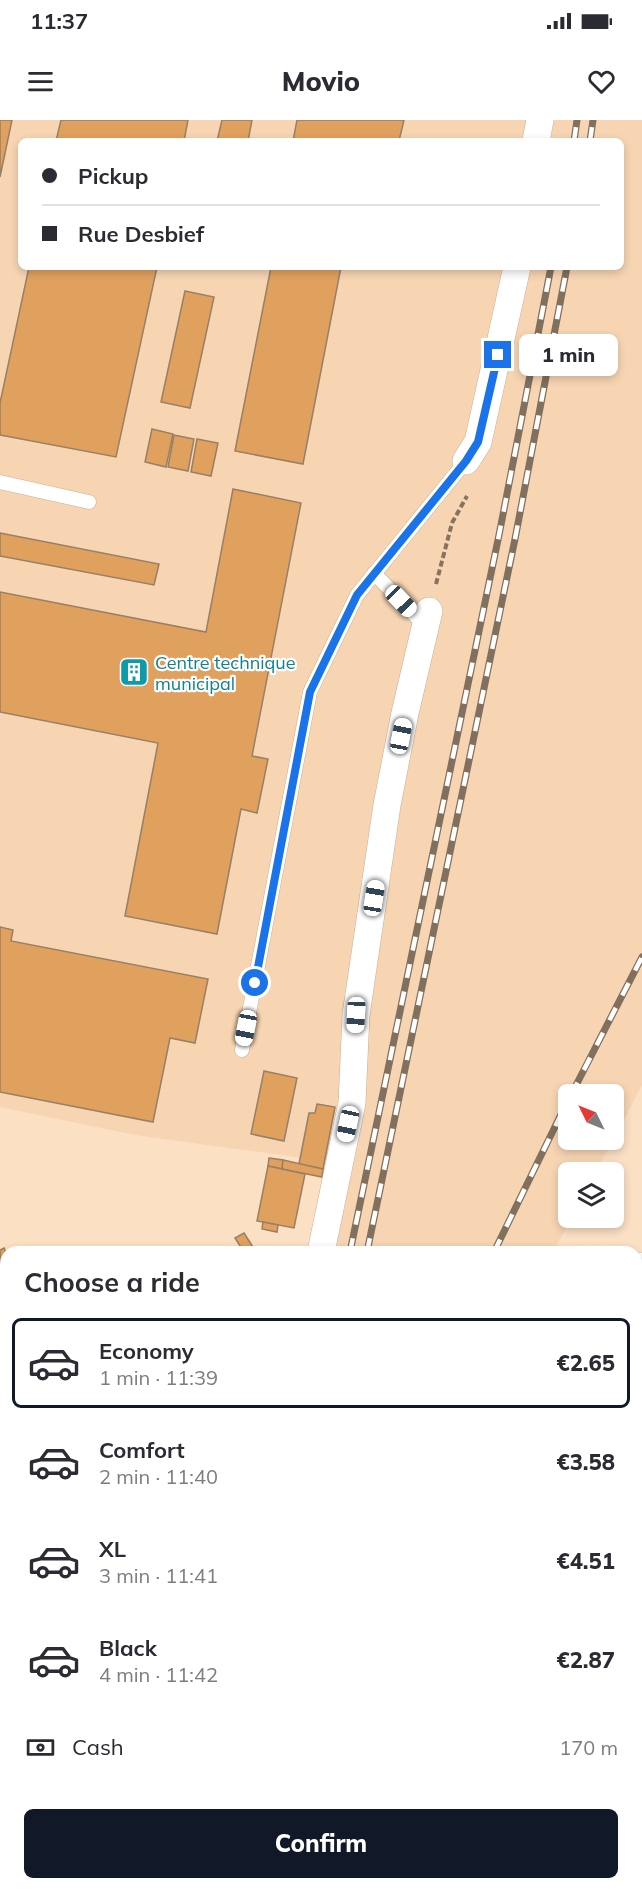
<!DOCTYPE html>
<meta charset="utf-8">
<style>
body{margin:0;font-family:Mulish,sans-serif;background:#f2f2f3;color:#2b2b33;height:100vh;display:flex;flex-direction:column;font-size:22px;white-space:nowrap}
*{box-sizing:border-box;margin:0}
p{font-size:20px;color:#7c7c81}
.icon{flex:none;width:33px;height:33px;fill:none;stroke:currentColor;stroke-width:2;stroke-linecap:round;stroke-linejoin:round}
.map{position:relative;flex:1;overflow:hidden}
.sheet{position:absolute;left:0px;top:1126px;width:642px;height:644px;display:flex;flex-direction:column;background:#fff;border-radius:18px 18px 0 0;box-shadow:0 3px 9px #0003}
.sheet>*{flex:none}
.top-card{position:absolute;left:18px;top:18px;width:606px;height:132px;border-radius:9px;box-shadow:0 3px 9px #0003;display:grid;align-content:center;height:132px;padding:0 24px;background:#fff}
.needle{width:39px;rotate:313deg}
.fabs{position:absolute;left:558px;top:964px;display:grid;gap:12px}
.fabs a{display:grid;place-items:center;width:66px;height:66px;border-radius:9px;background:#fff;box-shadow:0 3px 9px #0003;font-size:30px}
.end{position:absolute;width:27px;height:27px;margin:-14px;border:8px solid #1a73e8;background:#fff;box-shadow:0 0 0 3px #fff}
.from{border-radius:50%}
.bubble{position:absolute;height:42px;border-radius:9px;background:#fff;box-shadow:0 3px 9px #0003;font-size:20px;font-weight:800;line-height:42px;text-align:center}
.car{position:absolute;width:18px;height:36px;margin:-18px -9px;border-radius:8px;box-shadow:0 0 4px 2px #0007;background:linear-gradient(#fff 24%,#345 0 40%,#fff 0 76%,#345 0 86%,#fff 0)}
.top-card b{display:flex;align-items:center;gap:21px;height:57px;font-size:22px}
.top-card b+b{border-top:2px solid #e1e1e2}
.top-card i{width:15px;height:15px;background:#2b2b33}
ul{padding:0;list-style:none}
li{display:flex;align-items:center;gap:18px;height:90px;margin:0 12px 9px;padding:0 12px;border:3px solid transparent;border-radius:9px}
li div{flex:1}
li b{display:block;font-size:22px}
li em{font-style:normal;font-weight:800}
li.selected{border-color:#111827}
li>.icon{width:54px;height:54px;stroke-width:1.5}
h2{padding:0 24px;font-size:27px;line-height:72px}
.pay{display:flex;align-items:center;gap:15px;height:66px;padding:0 24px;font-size:22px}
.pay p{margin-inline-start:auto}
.action{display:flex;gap:12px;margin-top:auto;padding:12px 24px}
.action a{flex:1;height:69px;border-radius:9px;background:#111827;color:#fff;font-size:24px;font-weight:800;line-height:69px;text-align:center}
.status{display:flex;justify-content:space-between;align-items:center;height:42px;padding:0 30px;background:#fff;direction:ltr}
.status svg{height:16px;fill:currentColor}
header{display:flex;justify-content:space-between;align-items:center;height:78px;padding:0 24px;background:#fff;font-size:27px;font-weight:800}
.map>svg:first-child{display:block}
.built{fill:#f7d5b3;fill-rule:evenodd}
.green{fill:#82d6ab}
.building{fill:#e0a15f;stroke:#987f65;stroke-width:1.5}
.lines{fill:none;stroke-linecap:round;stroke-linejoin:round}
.service-casing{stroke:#c9ae93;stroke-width:15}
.minor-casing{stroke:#c9ae93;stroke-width:28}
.secondary-casing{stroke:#c9ae93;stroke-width:34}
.path{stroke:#867361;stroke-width:4;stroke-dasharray:6 3;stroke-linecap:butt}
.service{stroke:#fff;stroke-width:14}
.minor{stroke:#fff;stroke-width:27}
.secondary{stroke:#fff;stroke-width:33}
.rail-casing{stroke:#82705e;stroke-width:7}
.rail{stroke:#fff;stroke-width:4.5;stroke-dasharray:14;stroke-linecap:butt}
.route{stroke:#1a73e8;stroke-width:8}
.labels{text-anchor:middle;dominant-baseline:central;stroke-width:4.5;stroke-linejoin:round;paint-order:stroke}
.culture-label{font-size:18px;fill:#0d838f;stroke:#fff;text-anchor:start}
</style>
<div class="status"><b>11:37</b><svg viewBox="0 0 49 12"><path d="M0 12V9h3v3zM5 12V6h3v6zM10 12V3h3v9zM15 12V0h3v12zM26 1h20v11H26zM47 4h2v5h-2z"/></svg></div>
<header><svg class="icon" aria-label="menu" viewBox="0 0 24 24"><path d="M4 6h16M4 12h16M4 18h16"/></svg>Movio<svg class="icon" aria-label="heart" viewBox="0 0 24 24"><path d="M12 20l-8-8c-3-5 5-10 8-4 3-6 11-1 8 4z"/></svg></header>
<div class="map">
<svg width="642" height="1769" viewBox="0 0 642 1769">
<rect width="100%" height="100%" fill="#fce0c4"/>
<g class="built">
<path d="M0,0h642v965l-28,54v-44h-46v45h45l-18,33h-27v45h4l-19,34h-224l17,-88 -211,-29 -135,-28zM21,21h600v126h-600z"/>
<polygon points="203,1764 278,1764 277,1769 202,1769"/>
</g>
<polygon class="green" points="636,1166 642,1166 642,1393 636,1394"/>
<g class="building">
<polygon points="0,0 12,0 0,57"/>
<polygon points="61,0 188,0 184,21 56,21"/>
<polygon points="222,0 252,0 248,21 217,21"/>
<polygon points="297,0 404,0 399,21 293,21"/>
<polygon points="29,147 157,147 116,337 0,315 0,283"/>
<polygon points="271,147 341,147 303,344 235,331"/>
<polygon points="185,171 214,177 190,288 161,282"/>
<polygon points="152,309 173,314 166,347 145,342"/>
<polygon points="174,315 194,319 188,351 168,347"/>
<polygon points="197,319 218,323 211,356 191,352"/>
<polygon points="233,369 301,383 252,636 268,639 257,693 241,689 217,814 125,796 158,623 0,592 0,472 206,512"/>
<polygon points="0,413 159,444 154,465 0,436"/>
<polygon points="0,807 13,810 11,821 208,859 195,923 170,918 153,1002 0,972"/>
<polygon points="264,951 297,958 284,1021 251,1014"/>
<polygon points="317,984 335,987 323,1049 299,1044 309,993 315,993"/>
<polygon points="269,1038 283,1040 282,1049 268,1046"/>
<polygon points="283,1040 323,1049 322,1057 282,1049"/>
<polygon points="268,1046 305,1054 294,1108 257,1101"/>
<polygon points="263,1102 278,1105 277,1112 262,1109"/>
<polygon points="244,1113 256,1132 244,1132 235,1118"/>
<polygon points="4,1128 6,1133 6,1170 0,1155 0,1130"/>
<polygon points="0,1155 6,1170 6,1177 0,1180"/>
<polygon points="642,1450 642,1492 636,1493 636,1451"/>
<polygon points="6,1485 6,1505 0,1507 0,1487"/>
<polygon points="6,1505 6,1522 0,1524 0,1507"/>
<polygon points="0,1539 6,1559 0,1561"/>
<polygon points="6,1569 6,1621 0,1623 0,1570"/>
<polygon points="641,1706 642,1730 636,1732 636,1708"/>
<polygon points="385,1764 414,1764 414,1769 386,1769"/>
<polygon points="503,1764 526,1764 527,1769 504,1769"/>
<polygon points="529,1764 549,1764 550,1769 530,1769"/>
</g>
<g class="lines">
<g class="service-casing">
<g id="service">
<polyline points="0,362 89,382"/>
<polyline points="374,453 425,506"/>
<polyline points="242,930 310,572 357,475 466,341"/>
<polyline points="453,1764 454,1769"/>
<polyline points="571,1769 571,1764"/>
</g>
</g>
<g class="minor-casing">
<g id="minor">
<polyline points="536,21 540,0"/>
<polyline points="466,341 478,322 517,147"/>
<polyline points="321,1132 352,983 356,895 387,685 405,593 429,491"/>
<polyline points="636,1146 642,1146"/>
<polyline points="178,1769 183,1764"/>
</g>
</g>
<g class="secondary-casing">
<g id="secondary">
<polyline points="0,1692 6,1700"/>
<polyline points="70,1764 71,1769"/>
<polyline points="21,1769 22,1764"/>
</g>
</g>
<polyline class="path" points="436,464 452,403 467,376"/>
<use href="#service" class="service"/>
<use href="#minor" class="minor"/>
<use href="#secondary" class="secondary"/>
<g class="rail-casing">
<g id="rail">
<polyline points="574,21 577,0"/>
<polyline points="590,21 593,0"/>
<polyline points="571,975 642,837"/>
<polyline points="350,1132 499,415 551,147"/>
<polyline points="367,1132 515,419 567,147"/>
<polyline points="494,1132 568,980"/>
<polyline points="219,1769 220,1764"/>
<polyline points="237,1769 238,1764"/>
<polyline points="247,1769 249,1764"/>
</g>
</g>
<use href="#rail" class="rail"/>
</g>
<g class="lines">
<polyline class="route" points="255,863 310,572 357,475 466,341 478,322 498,235"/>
</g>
<defs>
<g id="building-square" transform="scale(1.5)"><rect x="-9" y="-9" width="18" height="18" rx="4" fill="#0f9aa8" stroke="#fff"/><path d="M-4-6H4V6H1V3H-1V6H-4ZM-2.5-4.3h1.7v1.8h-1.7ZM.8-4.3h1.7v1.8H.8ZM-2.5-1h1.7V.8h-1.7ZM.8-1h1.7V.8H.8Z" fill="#fff"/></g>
</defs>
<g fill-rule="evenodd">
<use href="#building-square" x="134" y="552"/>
</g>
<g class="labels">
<g class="culture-label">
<text x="155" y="542">Centre technique<tspan x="155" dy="21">municipal</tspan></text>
</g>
</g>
</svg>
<div class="fabs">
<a><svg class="needle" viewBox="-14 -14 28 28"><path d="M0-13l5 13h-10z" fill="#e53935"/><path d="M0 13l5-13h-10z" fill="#7c7c81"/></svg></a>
<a><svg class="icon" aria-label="layers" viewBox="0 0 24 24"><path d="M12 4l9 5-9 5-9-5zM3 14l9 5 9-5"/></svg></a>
</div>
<i class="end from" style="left:255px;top:863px"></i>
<i class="end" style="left:498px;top:235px"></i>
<div class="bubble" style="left:519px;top:214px;width:99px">1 min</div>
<i class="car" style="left:401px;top:481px;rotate:136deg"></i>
<i class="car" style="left:401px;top:616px;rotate:11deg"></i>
<i class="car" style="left:374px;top:778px;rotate:9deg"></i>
<i class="car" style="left:356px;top:895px;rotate:183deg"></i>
<i class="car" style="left:246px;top:908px;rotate:191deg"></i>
<i class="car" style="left:348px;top:1004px;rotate:192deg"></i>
<div class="top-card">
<b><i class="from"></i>Pickup</b>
<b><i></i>Rue Desbief</b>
</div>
<section class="sheet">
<h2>Choose a ride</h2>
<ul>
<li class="selected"><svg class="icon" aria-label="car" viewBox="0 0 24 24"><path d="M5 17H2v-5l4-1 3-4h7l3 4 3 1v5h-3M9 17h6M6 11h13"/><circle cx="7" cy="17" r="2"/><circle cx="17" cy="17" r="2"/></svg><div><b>Economy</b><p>1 min · 11:39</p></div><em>€2.65</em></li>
<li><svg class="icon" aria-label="car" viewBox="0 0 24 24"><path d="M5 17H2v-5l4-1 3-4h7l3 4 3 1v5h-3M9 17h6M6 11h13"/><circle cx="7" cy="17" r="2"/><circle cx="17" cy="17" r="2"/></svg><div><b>Comfort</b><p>2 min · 11:40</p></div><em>€3.58</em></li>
<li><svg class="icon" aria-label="car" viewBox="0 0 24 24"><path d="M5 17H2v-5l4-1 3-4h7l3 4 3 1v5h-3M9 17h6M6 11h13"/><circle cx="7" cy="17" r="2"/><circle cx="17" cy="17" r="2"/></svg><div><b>XL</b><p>3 min · 11:41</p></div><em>€4.51</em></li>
<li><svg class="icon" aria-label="car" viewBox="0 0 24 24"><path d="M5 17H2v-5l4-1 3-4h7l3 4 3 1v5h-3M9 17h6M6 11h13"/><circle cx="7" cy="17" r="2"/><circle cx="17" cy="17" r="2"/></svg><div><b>Black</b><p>4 min · 11:42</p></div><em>€2.87</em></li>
</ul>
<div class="pay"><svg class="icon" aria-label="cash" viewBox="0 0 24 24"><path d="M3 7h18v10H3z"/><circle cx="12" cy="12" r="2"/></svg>Cash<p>170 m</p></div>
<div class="action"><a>Confirm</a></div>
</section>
</div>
